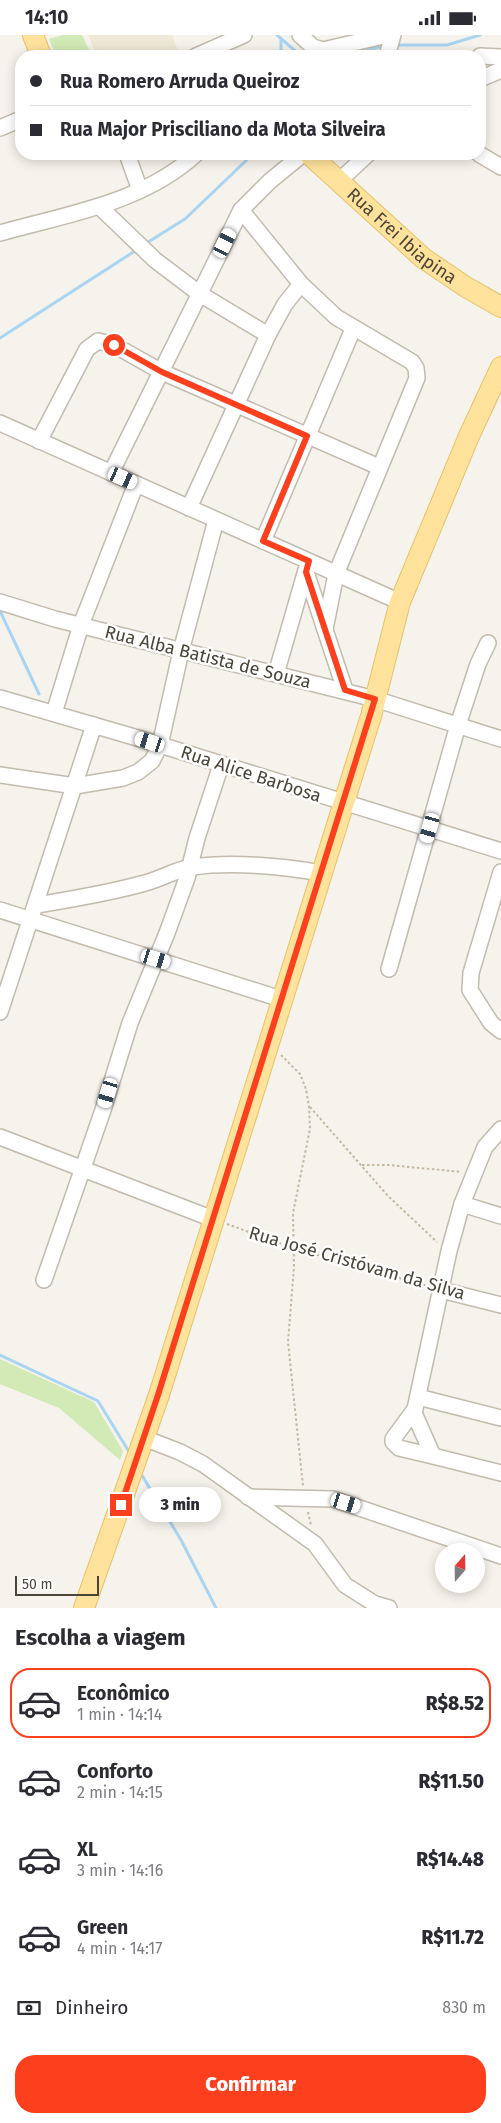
<!DOCTYPE html>
<html lang="pt">
<meta charset="utf-8">
<style>
body{margin:0;font-family:"Fira Sans",sans-serif;background:#f7f7f7;color:#2b2b33;height:100vh;display:flex;flex-direction:column;font-size:19px;white-space:nowrap}
*{box-sizing:border-box;margin:0}
p{font-size:16px;color:#7c7c81}
.icon{flex:none;width:28px;height:28px;fill:none;stroke:currentColor;stroke-width:2;stroke-linecap:round;stroke-linejoin:round}
.map{position:relative;height:1573px;overflow:hidden}
.sheet{display:flex;flex-direction:column;background:#fff;flex:1}
.sheet>*{flex:none}
.guide{position:absolute;left:15px;top:15px;width:471px;height:110px;border-radius:20px;box-shadow:0 2px 12px #0003;display:grid;align-content:center;height:110px;padding:0 15px;background:#fff}
.needle{width:32px;rotate:20deg}
.fabs{position:absolute;left:435px;top:1508px;display:grid;gap:10px}
.fabs a{display:grid;place-items:center;width:50px;height:50px;border-radius:50%;background:#fff;box-shadow:0 2px 12px #0003;font-size:25px}
.scale{position:absolute;left:15px;bottom:12px;width:84px;box-sizing:border-box;padding-left:5px;border:2px solid #4b4439;border-top:0;font-size:14px;line-height:18px;white-space:nowrap;color:#4b4439;-webkit-text-stroke:4px #fff;paint-order:stroke}
.end{position:absolute;width:22px;height:22px;margin:-11px;border:6px solid #fc3f1d;background:#fff;box-shadow:0 0 0 2px #fff}
.from{border-radius:50%}
.bubble{position:absolute;height:35px;border-radius:18px;background:#fff;box-shadow:0 2px 12px #0003;font-size:16px;font-weight:800;line-height:35px;text-align:center}
.car{position:absolute;width:15px;height:30px;margin:-15px -8px;border-radius:6px;box-shadow:0 0 4px 1px #0007;background:linear-gradient(#fff 24%,#345 0 40%,#fff 0 76%,#345 0 86%,#fff 0)}
.guide b{display:flex;align-items:center;gap:18px;height:48px;font-size:19px}
.guide b+b{border-top:1px solid #e1e1e2}
.guide i{width:12px;height:12px;background:#2b2b33}
ul{padding:0;list-style:none}
li{display:flex;align-items:center;gap:15px;height:70px;margin:0 10px 8px;padding:0 5px;border:2px solid transparent;border-radius:20px}
li div{flex:1}
li b{display:block;font-size:19px}
li em{font-style:normal;font-weight:800}
li.current{border-color:#fc3f1d}
li>.icon{width:45px;height:45px;stroke-width:1.5}
h2{padding:0 15px;font-size:22px;line-height:60px}
.pay{display:flex;align-items:center;gap:12px;height:55px;padding:0 15px;font-size:19px}
.pay p{margin-inline-start:auto}
.button{display:flex;gap:10px;margin-top:auto;padding:10px 15px}
.button a{flex:1;height:58px;border-radius:20px;background:#fc3f1d;color:#fff;font-size:20px;font-weight:800;line-height:58px;text-align:center}
.status{display:flex;justify-content:space-between;align-items:center;height:35px;padding:0 25px;background:#fff;direction:ltr}
.status svg{height:14px;fill:currentColor}
.map>svg:first-child{display:block}
.education{fill:#efe8d6}
.green{fill:#d2eab5}
.lines{fill:none;stroke-linecap:round;stroke-linejoin:round}
.stream{stroke:#a9d4f2;stroke-width:3}
.minor-casing{stroke:#c2bbae;stroke-width:18}
.major-casing{stroke:#e6c16a;stroke-width:22}
.path{stroke:#c4b79f;stroke-width:2;stroke-dasharray:2.5 2.5;stroke-linecap:butt}
.minor{stroke:#fff;stroke-width:15}
.major{stroke:#ffe39c;stroke-width:20}
.route{stroke:#fc3f1d;stroke-width:6}
.labels{text-anchor:middle;dominant-baseline:central;stroke-width:5;stroke-linejoin:round;paint-order:stroke}
.street-label{font-size:18px;fill:#4b4439;stroke:#fff}
</style>
<div class="status"><b>14:10</b><svg viewBox="0 0 49 12"><path d="M0 12V9h3v3zM5 12V6h3v6zM10 12V3h3v9zM15 12V0h3v12zM26 1h20v11H26zM47 4h2v5h-2z"/></svg></div>
<div class="map">
<svg width="501" height="1573" viewBox="0 0 501 1573">
<rect width="100%" height="100%" fill="#f6f3ec"/>
<polygon class="education" points="88,0 172,0 178,16 162,21 97,21"/>
<g class="green">
<polygon points="63,0 82,0 92,21 56,21 49,4"/>
<polygon points="0,1324 94,1367 123,1416 120,1425 59,1373 0,1349"/>
</g>
<g class="lines">
<g class="stream">
<polyline points="277,0 301,21"/>
<polyline points="397,10 447,10 480,0"/>
<polyline points="281,21 281,4"/>
<polyline points="351,21 382,11"/>
<polyline points="145,209 185,184 253,119"/>
<polyline points="0,303 138,214"/>
<polyline points="0,576 39,659"/>
<polyline points="0,1320 98,1366 131,1420"/>
<polyline points="140,1437 181,1505 216,1573"/>
</g>
<g class="minor-casing">
<g id="minor">
<polyline points="300,0 313,12 323,15 388,0"/>
<polyline points="196,21 244,0"/>
<polyline points="387,21 393,0"/>
<polyline points="480,21 501,22"/>
<polyline points="480,44 501,35"/>
<polyline points="0,93 21,84"/>
<polyline points="127,119 140,155"/>
<polyline points="479,119 501,132"/>
<polyline points="338,147 368,119"/>
<polyline points="100,172 155,225 200,259 268,300"/>
<polyline points="241,175 301,249 336,282 412,327 416,333 417,343 336,539 325,594"/>
<path d="M0,198c67,-19 143,-30 196,-79"/>
<polyline points="0,388 400,567"/>
<polyline points="39,406 87,314 98,306 114,310 162,337 379,432"/>
<polyline points="111,438 241,175 270,146 303,119"/>
<polyline points="189,473 268,300 285,269 301,249"/>
<polyline points="263,506 353,294"/>
<polyline points="306,537 345,655"/>
<polyline points="0,567 55,584 375,664 501,704"/>
<polyline points="276,639 306,535"/>
<polyline points="0,663 141,704 501,816"/>
<polyline points="54,678 81,590 136,449"/>
<polyline points="0,740 75,751 123,743 138,737 152,726 160,710 181,616 216,485"/>
<polyline points="501,837 471,938 470,955 491,988 501,996"/>
<path d="M37,870c36,-6 73,-12 108,-22 16,-4 32,-14 47,-16 43,-6 88,-1 130,6"/>
<polyline points="0,875 281,964"/>
<polyline points="389,934 458,690 478,629 488,608"/>
<polyline points="0,977 94,690"/>
<polyline points="0,1102 213,1184"/>
<polyline points="462,1169 501,1181"/>
<polyline points="44,1245 103,1075 130,988 167,898 187,843 197,803 221,730"/>
<polyline points="441,1255 501,1270"/>
<polyline points="418,1362 501,1383"/>
<polyline points="414,1378 433,1421 501,1438"/>
<polyline points="144,1403 180,1417 203,1429 315,1509 345,1550 375,1569 389,1573"/>
<polyline points="433,1421 399,1413 393,1407 393,1404 415,1374 449,1216 462,1169 485,1112 501,1094"/>
<polyline points="248,1462 333,1464 501,1521"/>
</g>
</g>
<g class="major-casing">
<g id="major">
<polyline points="33,0 41,21"/>
<path id="s1" d="M309,119l114,104 43,29 35,20"/>
<polyline points="84,1573 159,1360 371,681 400,567 469,401 501,332"/>
</g>
</g>
<g class="path">
<polyline points="281,1020 300,1039 306,1054 309,1071 310,1094 293,1178 294,1232 288,1307 303,1451"/>
<polyline points="310,1072 388,1161 437,1207"/>
<polyline points="362,1130 390,1130 461,1137"/>
<polyline points="227,1189 293,1213 428,1251"/>
<polyline points="308,1477 311,1490"/>
</g>
<use href="#minor" class="minor"/>
<use href="#major" class="major"/>
</g>
<g class="lines">
<polyline class="route" points="114,310 162,337 307,401 263,506 309,526 306,537 345,655 375,664 158,1360 121,1470"/>
</g>
<g class="labels">
<g class="street-label">
<text stroke="none"><textPath href="#s1" startOffset="124">Rua Frei Ibiapina</textPath></text>
<text transform="translate(208 622) rotate(14)">Rua Alba Batista de Souza</text>
<text transform="translate(251 739) rotate(18)">Rua Alice Barbosa</text>
<text transform="translate(357 1228) rotate(16)">Rua José Cristóvam da Silva</text>
</g>
</g>
</svg>
<div class="fabs">
<a><svg class="needle" viewBox="-14 -14 28 28"><path d="M0-13l5 13h-10z" fill="#e53935"/><path d="M0 13l5-13h-10z" fill="#7c7c81"/></svg></a>
</div>
<div class="scale">50 m</div>
<i class="end from" style="left:114px;top:310px"></i>
<i class="end" style="left:121px;top:1470px"></i>
<div class="bubble" style="left:139px;top:1452px;width:82px">3 min</div>
<i class="car" style="left:225px;top:208px;rotate:26deg"></i>
<i class="car" style="left:123px;top:443px;rotate:114deg"></i>
<i class="car" style="left:150px;top:707px;rotate:288deg"></i>
<i class="car" style="left:430px;top:793px;rotate:196deg"></i>
<i class="car" style="left:156px;top:924px;rotate:107deg"></i>
<i class="car" style="left:108px;top:1058px;rotate:197deg"></i>
<i class="car" style="left:346px;top:1468px;rotate:107deg"></i>
<div class="guide">
<b><i class="from"></i>Rua Romero Arruda Queiroz</b>
<b><i></i>Rua Major Prisciliano da Mota Silveira</b>
</div>
</div>
<section class="sheet">
<h2>Escolha a viagem</h2>
<ul>
<li class="current"><svg class="icon" aria-label="car" viewBox="0 0 24 24"><path d="M5 17H2v-5l4-1 3-4h7l3 4 3 1v5h-3M9 17h6M6 11h13"/><circle cx="7" cy="17" r="2"/><circle cx="17" cy="17" r="2"/></svg><div><b>Econômico</b><p>1 min · 14:14</p></div><em>R$8.52</em></li>
<li><svg class="icon" aria-label="car" viewBox="0 0 24 24"><path d="M5 17H2v-5l4-1 3-4h7l3 4 3 1v5h-3M9 17h6M6 11h13"/><circle cx="7" cy="17" r="2"/><circle cx="17" cy="17" r="2"/></svg><div><b>Conforto</b><p>2 min · 14:15</p></div><em>R$11.50</em></li>
<li><svg class="icon" aria-label="car" viewBox="0 0 24 24"><path d="M5 17H2v-5l4-1 3-4h7l3 4 3 1v5h-3M9 17h6M6 11h13"/><circle cx="7" cy="17" r="2"/><circle cx="17" cy="17" r="2"/></svg><div><b>XL</b><p>3 min · 14:16</p></div><em>R$14.48</em></li>
<li><svg class="icon" aria-label="car" viewBox="0 0 24 24"><path d="M5 17H2v-5l4-1 3-4h7l3 4 3 1v5h-3M9 17h6M6 11h13"/><circle cx="7" cy="17" r="2"/><circle cx="17" cy="17" r="2"/></svg><div><b>Green</b><p>4 min · 14:17</p></div><em>R$11.72</em></li>
</ul>
<div class="pay"><svg class="icon" aria-label="cash" viewBox="0 0 24 24"><path d="M3 7h18v10H3z"/><circle cx="12" cy="12" r="2"/></svg>Dinheiro<p>830 m</p></div>
<div class="button"><a>Confirmar</a></div>
</section>
